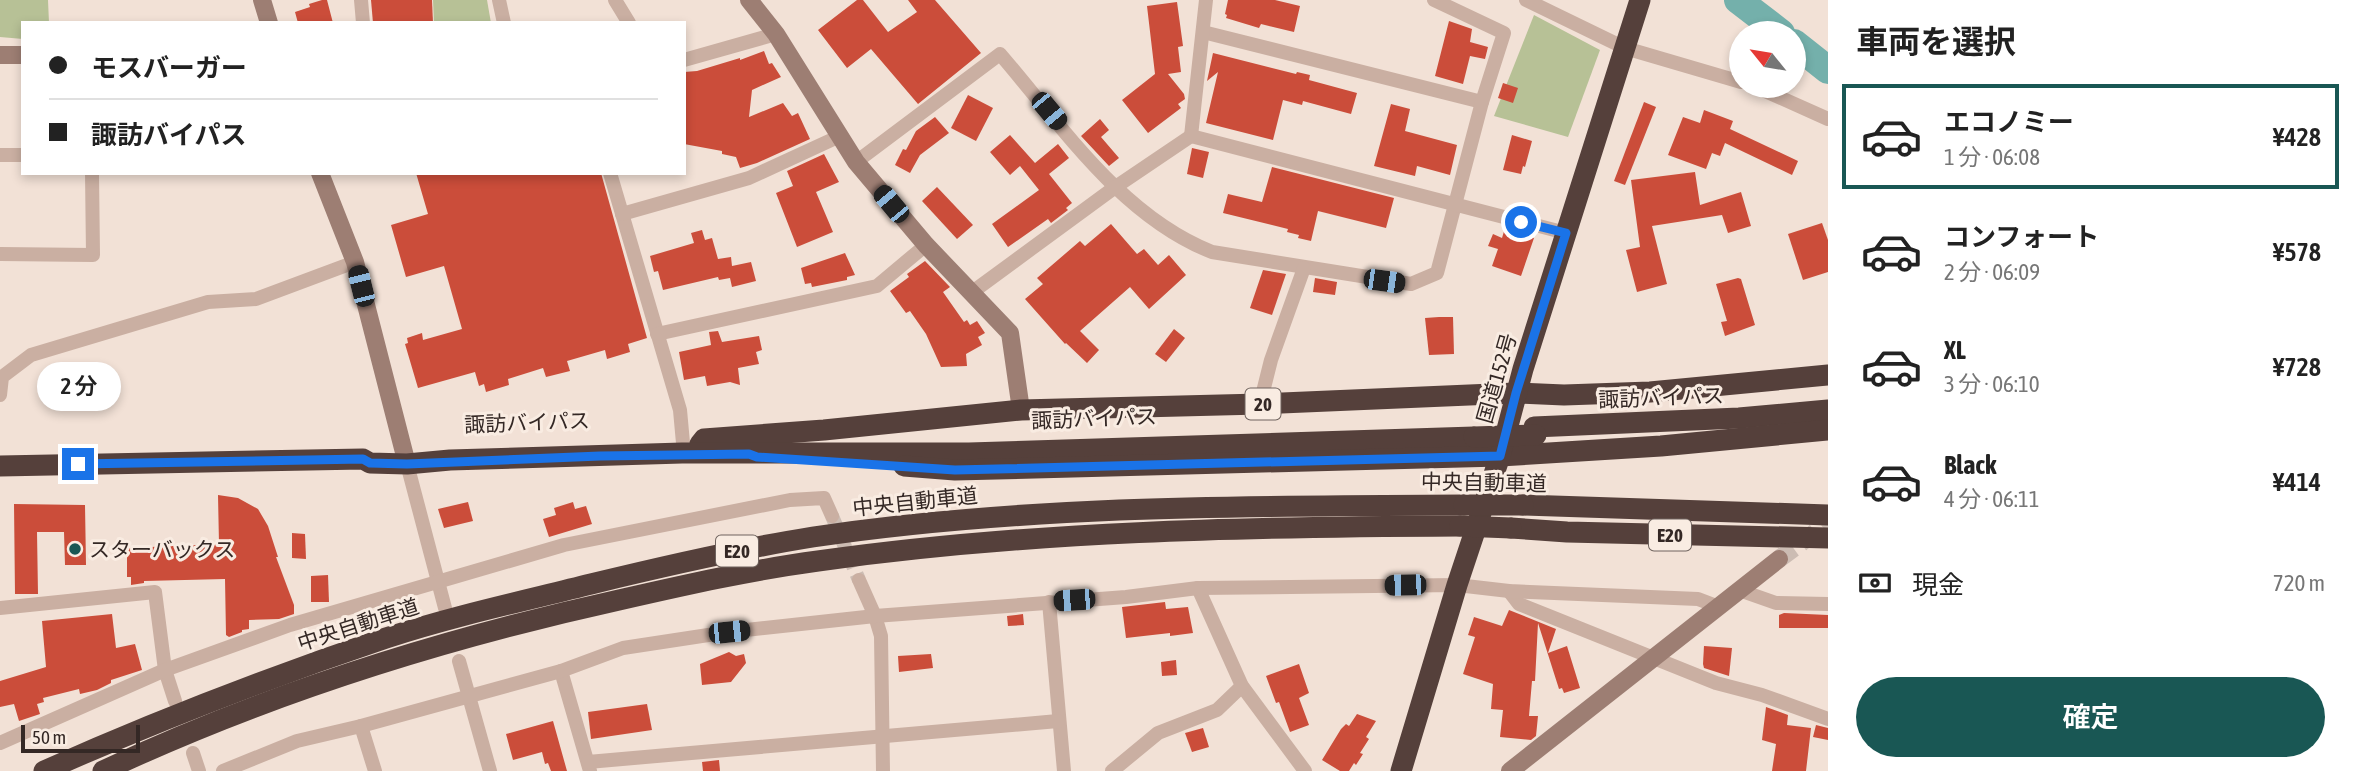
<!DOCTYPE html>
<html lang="ja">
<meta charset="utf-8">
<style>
body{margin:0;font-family:"Asap Condensed","Noto Sans JP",sans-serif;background:#f6f6f6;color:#222;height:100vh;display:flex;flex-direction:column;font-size:26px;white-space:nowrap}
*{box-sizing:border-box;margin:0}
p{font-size:23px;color:#767676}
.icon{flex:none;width:38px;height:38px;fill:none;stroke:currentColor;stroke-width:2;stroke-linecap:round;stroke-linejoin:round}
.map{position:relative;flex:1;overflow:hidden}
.panel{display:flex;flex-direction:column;background:#fff;width:525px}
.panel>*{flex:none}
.banner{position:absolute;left:21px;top:21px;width:665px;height:154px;border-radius:0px;box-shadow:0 4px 10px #0003;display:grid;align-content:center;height:154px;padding:0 28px;background:#fff}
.needle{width:46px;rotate:300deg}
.fabs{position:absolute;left:1729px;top:21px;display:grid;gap:14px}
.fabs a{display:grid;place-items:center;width:77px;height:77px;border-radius:50%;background:#fff;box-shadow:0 4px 10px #0003;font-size:35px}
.scale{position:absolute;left:21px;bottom:18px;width:119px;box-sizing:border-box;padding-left:7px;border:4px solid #342825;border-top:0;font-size:19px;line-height:24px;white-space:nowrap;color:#342825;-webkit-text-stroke:5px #f9ece2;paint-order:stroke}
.end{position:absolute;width:32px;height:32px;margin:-16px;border:9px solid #1a73e8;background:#fff;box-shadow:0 0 0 4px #fff}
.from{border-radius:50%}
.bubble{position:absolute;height:49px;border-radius:24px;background:#fff;box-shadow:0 4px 10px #0003;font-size:23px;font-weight:600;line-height:49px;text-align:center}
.car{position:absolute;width:21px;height:42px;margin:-21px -10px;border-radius:9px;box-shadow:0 0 5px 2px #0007;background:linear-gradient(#222 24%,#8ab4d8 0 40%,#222 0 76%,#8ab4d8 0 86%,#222 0)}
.banner b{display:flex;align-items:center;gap:24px;height:66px;font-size:26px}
.banner b+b{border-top:2px solid #e0e0e0}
.banner i{width:18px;height:18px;background:#222}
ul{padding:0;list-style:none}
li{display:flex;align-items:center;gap:21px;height:105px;margin:0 14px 10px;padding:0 14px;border:4px solid transparent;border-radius:0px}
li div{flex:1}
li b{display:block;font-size:26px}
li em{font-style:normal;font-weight:600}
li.on{border-color:#195754}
li>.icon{width:63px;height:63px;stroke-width:1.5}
h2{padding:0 28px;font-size:32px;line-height:84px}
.pay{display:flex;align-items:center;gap:18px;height:77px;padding:0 28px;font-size:26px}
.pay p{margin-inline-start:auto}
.button{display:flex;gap:14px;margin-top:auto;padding:14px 28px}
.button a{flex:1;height:80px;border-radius:42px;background:#195754;color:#fff;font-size:28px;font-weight:600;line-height:80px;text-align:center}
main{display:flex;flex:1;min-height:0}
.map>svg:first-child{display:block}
.green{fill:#b7c196}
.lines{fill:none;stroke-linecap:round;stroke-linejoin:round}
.river{stroke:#74b0ab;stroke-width:28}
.building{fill:#cb4d3a}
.street-tunnel{stroke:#ccbcb3;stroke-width:14;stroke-dasharray:14 7;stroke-linecap:butt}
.secondary-tunnel{stroke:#ccbcb3;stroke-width:18;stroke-dasharray:18 9;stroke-linecap:butt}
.street{stroke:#caafa2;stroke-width:14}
.secondary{stroke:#9d7e73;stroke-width:18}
.highway{stroke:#55403b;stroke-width:21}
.highway-bridge{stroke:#55403b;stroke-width:21}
.route{stroke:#1a73e8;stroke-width:9}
.poi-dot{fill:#195754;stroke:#f9ece2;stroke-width:2.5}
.labels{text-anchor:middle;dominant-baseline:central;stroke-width:6;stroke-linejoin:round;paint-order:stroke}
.shield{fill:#f9ece2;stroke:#6f635e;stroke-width:2}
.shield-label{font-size:19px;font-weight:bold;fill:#342825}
.street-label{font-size:21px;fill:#342825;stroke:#f9ece2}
.poi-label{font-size:21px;fill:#342825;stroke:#f9ece2;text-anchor:start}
</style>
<main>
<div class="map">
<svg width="1828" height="771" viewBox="0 0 1828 771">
<rect width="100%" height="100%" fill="#f2e1d6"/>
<g class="green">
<polygon points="0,0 48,0 49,23 23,23 23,39 0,37"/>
<polygon points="433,0 487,0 491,23 434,23"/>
<polygon points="1534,15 1600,50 1568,137 1494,116"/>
</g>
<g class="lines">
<g class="river">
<polyline points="1738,0 1781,33"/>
<polyline points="1794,43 1828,70"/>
</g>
</g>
<g class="building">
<polygon points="322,0 327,0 333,23 298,23 295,12 310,7 309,4"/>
<polygon points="371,0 432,0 433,23 373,23"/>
<polygon points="857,0 863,0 888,32 917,12 908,0 935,0 981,53 918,104 871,49 847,68 818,30"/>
<polygon points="1228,0 1275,0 1300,6 1294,32 1261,24 1259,28 1226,18 1227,15 1225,14"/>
<polygon points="1177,2 1183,46 1178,47 1181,72 1168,74 1184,94 1185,99 1178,104 1181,108 1148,133 1122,100 1155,74 1147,6"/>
<polygon points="1449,21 1472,29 1470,42 1488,47 1485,59 1470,56 1463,84 1435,76"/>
<polygon points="764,51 769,64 772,63 781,77 752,90 749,117 783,103 792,116 798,113 810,139 757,163 740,168 736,157 722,154 722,151 684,144 684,72 697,71 740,58 740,60"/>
<polygon points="1213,53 1296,74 1297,72 1310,75 1309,80 1357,93 1351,114 1303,101 1302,105 1283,100 1273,140 1206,123 1218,72 1207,81"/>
<polygon points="1503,83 1518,88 1513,103 1498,98"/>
<polygon points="968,95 993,108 976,141 951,128"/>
<polygon points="1644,102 1656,107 1625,185 1614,181"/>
<polygon points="1391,104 1410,109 1405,131 1457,145 1450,175 1417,166 1415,176 1374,166"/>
<polygon points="1704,110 1733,121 1730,129 1798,161 1792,175 1725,143 1720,156 1712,153 1706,169 1668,155 1683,117 1700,123"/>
<polygon points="935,117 949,133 920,155 910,173 895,165 903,149 906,150 916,131"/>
<polygon points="1100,119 1109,130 1101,137 1119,158 1109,166 1081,136"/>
<polygon points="1010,135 1035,163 1058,144 1069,158 1049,174 1072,203 1066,208 1068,210 1051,223 1048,219 1008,247 992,224 1039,190 1020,166 1010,175 990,152"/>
<polygon points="1512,135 1532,141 1525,167 1523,166 1521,174 1503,170"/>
<polygon points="1192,148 1209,152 1203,178 1187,174"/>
<polygon points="824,154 839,182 816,192 833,232 797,247 776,193 793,186 787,171"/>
<polygon points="1272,167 1394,198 1386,228 1318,211 1311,241 1298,238 1299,235 1287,232 1288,229 1223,213 1228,194 1262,202"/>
<polygon points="1695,172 1700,205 1741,192 1751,226 1728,233 1722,215 1652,226 1667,284 1637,292 1626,250 1640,247 1631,180"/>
<polygon points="416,173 601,173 647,338 628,344 630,352 607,359 605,350 567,361 570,371 546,377 543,368 508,379 509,385 486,392 484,384 479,386 475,372 418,388 405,344 408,343 407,338 422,333 423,340 462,329 444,266 406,277 391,225 428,214"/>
<polygon points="937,187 973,225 957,239 922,201"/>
<polygon points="1822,223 1828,240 1828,272 1803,280 1788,234"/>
<polygon points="1111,224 1137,254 1144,249 1158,265 1169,255 1186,275 1149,309 1130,287 1080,331 1099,350 1087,363 1066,343 1065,344 1025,299 1043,284 1037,278 1080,241 1085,246"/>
<polygon points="1505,228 1534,238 1521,276 1492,266 1498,249 1488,246 1493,234 1502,238"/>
<polygon points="702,230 705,240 712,238 718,259 731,257 732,266 751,262 756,281 732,287 730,278 719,280 718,277 663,290 658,271 654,272 650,256 694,243 691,233"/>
<polygon points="845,253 855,275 847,277 847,280 812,287 811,283 805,284 801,268"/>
<polygon points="925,261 950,287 943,292 964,322 967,320 970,325 977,321 985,333 978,337 982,345 966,354 967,366 941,367 926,334 910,311 906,313 890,291 909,277 907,274"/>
<polygon points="1263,270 1286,274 1272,315 1250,308"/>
<polygon points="1315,278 1337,282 1335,295 1313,292"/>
<polygon points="1738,278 1741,279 1755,325 1725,336 1721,322 1727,321 1716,284"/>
<polygon points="1439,317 1453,317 1454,354 1429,355 1425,318"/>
<polygon points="1174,329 1185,338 1166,362 1155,354"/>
<polygon points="718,331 722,342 759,336 762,350 756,352 759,364 738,368 740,385 730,382 707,386 705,376 684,380 679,352 711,345 709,332"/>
<polygon points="218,495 238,498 258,509 268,526 278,557 276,557 294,605 294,614 279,619 249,620 249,629 242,630 242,632 229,637 226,635 225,579 144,581 144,583 131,585 131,577 127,577 127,548 219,544"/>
<polygon points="468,502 473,521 444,528 438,509"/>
<polygon points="573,502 575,509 586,506 592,524 549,537 543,519 556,515 554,508"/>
<polygon points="14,504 85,505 86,565 65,565 64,532 37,532 38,594 15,594"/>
<polygon points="292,533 305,534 306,559 292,558"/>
<polygon points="328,575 329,602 311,602 311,576"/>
<polygon points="1165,602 1166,609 1188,607 1193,633 1170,636 1170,633 1126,638 1122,607"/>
<polygon points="1509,610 1556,629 1548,653 1567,646 1580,688 1564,693 1562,688 1559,689 1538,623 1535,681 1532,681 1529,716 1538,716 1536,736 1531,740 1500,737 1503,710 1491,709 1493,684 1463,674 1475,637 1468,635 1474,617 1502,626"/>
<polygon points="1784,613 1828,615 1828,628 1779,628 1779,615"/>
<polygon points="112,614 116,648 135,644 142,670 111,680 111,683 97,690 80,694 79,689 43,698 44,702 37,704 40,714 19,721 14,704 0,707 0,681 46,667 42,621"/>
<polygon points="1023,614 1024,625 1008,626 1007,616"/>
<polygon points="1704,646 1732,648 1729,676 1704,668 1703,664"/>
<polygon points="729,652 736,656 744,654 746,663 731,682 702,685 700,664"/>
<polygon points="931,654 933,668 899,672 898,656"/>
<polygon points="1176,660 1177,675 1162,676 1161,662"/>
<polygon points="1299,664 1309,693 1299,698 1309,725 1290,732 1279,702 1276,703 1266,676"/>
<polygon points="647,704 652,730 591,739 588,712"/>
<polygon points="1766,707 1788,715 1787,725 1811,728 1806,771 1772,771 1776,744 1762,740"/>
<polygon points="1357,714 1376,721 1366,737 1369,739 1360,753 1363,754 1356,765 1354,763 1349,771 1340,771 1322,760 1341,729 1346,724 1349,726"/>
<polygon points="553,721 567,771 551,771 548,763 545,764 542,752 513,760 506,734"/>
<polygon points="1816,725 1828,728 1828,740 1813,737"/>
<polygon points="1203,728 1209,747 1192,752 1185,733"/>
<polygon points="719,760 720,771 703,771 702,762"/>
</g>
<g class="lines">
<polyline class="street-tunnel" points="832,516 859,580"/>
<polyline class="secondary-tunnel" points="1779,559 1828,523"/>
<g class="street">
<polyline points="361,0 363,23"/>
<polyline points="499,0 504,23"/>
<polyline points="615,0 629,23"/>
<polyline points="1526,0 1625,48 1741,82"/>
<polyline points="1203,32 1482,102"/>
<polyline points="684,60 776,34"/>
<polyline points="1754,86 1828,119"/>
<polyline points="1191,136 1206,0"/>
<polyline points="0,155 23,155"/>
<path d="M856,162l144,-108c62,72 121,162 212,198l199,32 26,-11 45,-171 22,-69 -70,-33"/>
<polyline points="610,173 680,410 683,443"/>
<polyline points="622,214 749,178 840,136"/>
<polyline points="0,254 93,255 92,173"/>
<polyline points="971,293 1114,188 1191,136 1566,233"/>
<polyline points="657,334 877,286 926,245"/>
<polyline points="0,395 2,377 31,355 208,302 256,299 355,262"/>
<polyline points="1260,404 1271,360 1304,268"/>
<polyline points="407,464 445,608"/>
<polyline points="859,580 875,616 881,636 883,771"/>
<polyline points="1198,588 1242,686 1305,771"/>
<polyline points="1739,590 1776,603 1828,604"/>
<polyline points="1509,591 1519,604 1549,616 1716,683 1762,695 1828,719"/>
<polyline points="1049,602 1064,771"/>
<polyline points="0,608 155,592 165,670 175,701"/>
<polyline points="459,661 490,771"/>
<polyline points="561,671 590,771"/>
<polyline points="361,726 375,771"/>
<polyline points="0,743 165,670 290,625 564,545 790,500 824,498 832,516"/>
<polyline points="193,753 199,771"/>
<polyline points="588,762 1058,721"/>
<polyline points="223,771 297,741 361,726 561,671 623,648 728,632 875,616 1126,597 1198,588 1457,585 1509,591 1698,599 1719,607"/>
<polyline points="1112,771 1158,733 1217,710 1242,686"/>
</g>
<g class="secondary">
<polyline points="262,0 269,23"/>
<polyline points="749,0 776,34 856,162 926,245 1010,333 1021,410"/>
<polyline points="0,55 23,55"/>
<polyline points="320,173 355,262 407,464"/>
<polyline points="1510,771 1779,559"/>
</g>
<g class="highway">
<polyline points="1534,427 1739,418 1828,410"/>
<polyline points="700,444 704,439 824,430 1021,410 1260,404 1516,393 1564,395 1650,392 1828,375"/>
<polyline points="0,466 363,459 370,463 407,464 450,460 682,453 969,453 1474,437"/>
<polyline points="904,466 955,470 1500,456 1661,446 1828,430"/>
<polyline points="1523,505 1828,515"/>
<polyline points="1511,528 1567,532 1828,538"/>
<path d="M44,771c112,-50 226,-94 342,-133 67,-22 137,-37 205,-54 74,-18 147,-35 222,-47 216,-32 433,-31 651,-32"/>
<path d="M103,771c164,-77 339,-132 516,-171 66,-15 132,-30 199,-39 213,-30 428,-34 642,-35"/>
<polyline points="1401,771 1457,585 1500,456 1523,369 1640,0"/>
</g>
<g class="highway-bridge">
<polyline points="1474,437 1536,435"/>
<polyline points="1464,505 1523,505"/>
<polyline points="1460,526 1511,528"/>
</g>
</g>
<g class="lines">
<polyline class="route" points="78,464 363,459 370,463 407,464 600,456 749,454 757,457 955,470 1500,456 1516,393 1566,233 1521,222"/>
</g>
<circle class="poi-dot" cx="75" cy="549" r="7"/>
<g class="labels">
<g class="shield">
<rect x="1245.5" y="388.5" width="35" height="31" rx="5"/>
<rect x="1649" y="519.5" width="42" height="31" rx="5"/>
<rect x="716" y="535.5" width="42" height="31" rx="5"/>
</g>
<g class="shield-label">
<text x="1263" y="404">20</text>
<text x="1670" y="535">E20</text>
<text x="737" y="551">E20</text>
</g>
<g class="street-label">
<text transform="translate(1496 378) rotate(-74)">国道152号</text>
<text transform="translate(1661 397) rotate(-2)">諏訪バイパス</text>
<text transform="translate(1094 418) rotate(-2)">諏訪バイパス</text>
<text transform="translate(527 422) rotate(-2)">諏訪バイパス</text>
<text transform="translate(1484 482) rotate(1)">中央自動車道</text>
<text transform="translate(915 501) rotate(-6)">中央自動車道</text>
<text transform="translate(358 624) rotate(-18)">中央自動車道</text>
</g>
<g class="poi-label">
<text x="89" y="549">スターバックス</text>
</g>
</g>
</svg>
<div class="fabs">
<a><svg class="needle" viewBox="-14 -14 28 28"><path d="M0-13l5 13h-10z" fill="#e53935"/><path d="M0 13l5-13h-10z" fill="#767676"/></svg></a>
</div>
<div class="scale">50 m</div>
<i class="end from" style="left:1521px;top:222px"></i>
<i class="end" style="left:78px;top:464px"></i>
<div class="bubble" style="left:37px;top:362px;width:84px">2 分</div>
<i class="car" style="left:1049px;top:111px;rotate:140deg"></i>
<i class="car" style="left:891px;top:204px;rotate:320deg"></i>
<i class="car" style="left:1384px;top:281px;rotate:98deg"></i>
<i class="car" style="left:361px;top:286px;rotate:346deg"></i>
<i class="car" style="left:1405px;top:585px;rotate:269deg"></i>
<i class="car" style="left:1074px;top:600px;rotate:266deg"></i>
<i class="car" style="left:729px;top:632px;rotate:84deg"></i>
<div class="banner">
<b><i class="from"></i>モスバーガー</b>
<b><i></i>諏訪バイパス</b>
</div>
</div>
<section class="panel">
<h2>車両を選択</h2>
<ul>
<li class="on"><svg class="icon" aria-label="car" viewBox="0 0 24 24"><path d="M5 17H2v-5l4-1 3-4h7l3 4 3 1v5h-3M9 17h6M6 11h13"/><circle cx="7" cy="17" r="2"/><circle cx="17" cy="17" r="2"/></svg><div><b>エコノミー</b><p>1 分 · 06:08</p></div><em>¥428</em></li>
<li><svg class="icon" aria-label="car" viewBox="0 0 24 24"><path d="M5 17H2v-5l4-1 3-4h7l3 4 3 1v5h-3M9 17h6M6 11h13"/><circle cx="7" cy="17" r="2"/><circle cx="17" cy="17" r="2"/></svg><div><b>コンフォート</b><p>2 分 · 06:09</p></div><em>¥578</em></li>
<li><svg class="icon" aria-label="car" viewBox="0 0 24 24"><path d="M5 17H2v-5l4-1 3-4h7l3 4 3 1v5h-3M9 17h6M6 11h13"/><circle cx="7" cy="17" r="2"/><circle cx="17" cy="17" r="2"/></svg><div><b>XL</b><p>3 分 · 06:10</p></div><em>¥728</em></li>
<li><svg class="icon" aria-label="car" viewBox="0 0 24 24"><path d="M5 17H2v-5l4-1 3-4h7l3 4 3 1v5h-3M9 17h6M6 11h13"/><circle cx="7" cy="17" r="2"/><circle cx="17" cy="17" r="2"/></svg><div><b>Black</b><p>4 分 · 06:11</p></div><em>¥414</em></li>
</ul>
<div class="pay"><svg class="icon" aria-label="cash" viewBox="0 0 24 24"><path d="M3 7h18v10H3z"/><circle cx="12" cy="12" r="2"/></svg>現金<p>720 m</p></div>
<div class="button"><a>確定</a></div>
</section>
</main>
